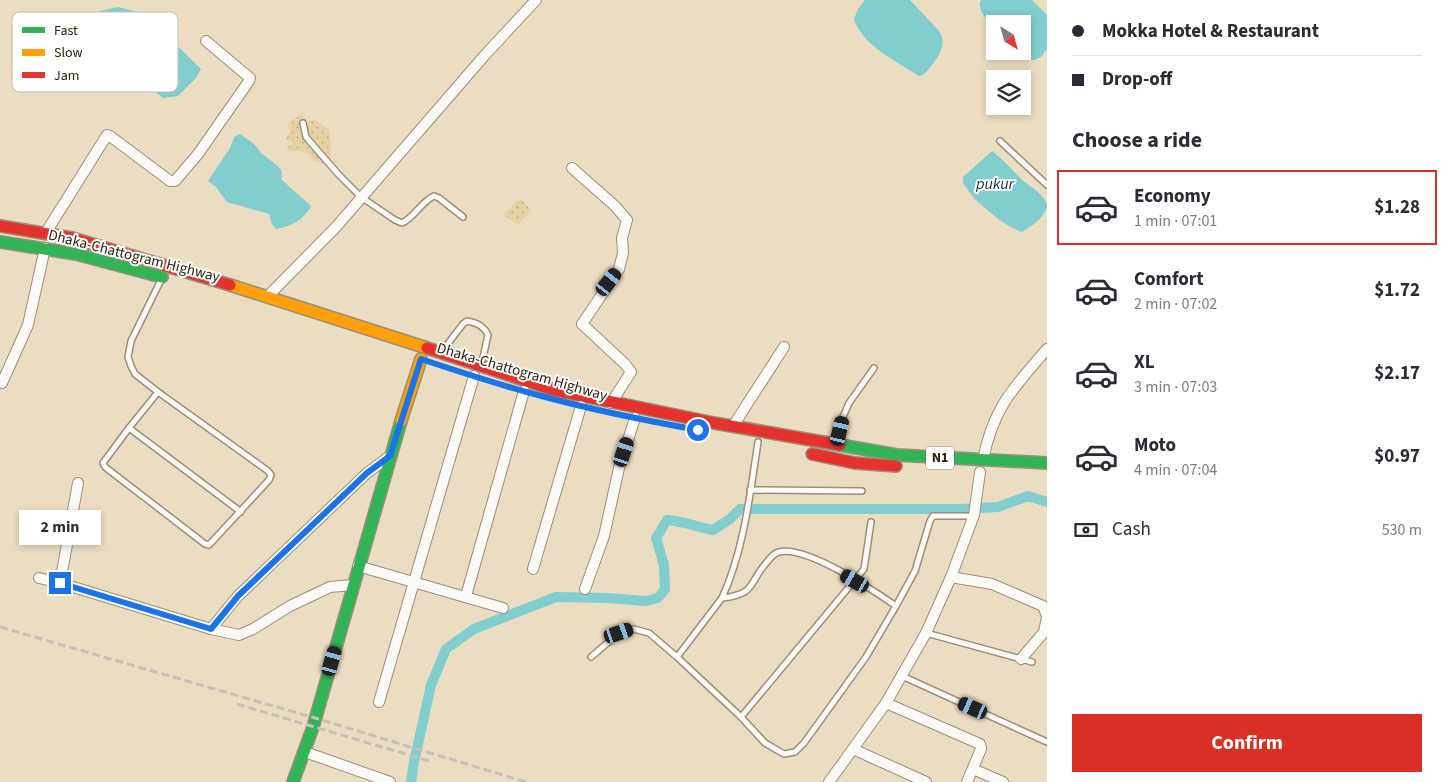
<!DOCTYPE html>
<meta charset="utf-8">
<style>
body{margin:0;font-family:"Source Sans 3",sans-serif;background:#f2f2f3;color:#2b2b33;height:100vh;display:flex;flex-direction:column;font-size:19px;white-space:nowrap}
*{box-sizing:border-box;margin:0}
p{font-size:16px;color:#7c7c81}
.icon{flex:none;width:28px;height:28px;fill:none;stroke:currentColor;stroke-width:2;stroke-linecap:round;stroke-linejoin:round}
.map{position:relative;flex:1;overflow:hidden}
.drawer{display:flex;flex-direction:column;background:#fff;width:400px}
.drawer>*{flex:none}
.hud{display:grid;align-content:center;height:110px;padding:0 25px;background:#fff}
.needle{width:32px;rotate:143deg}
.fabs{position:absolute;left:986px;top:15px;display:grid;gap:10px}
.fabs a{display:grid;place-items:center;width:45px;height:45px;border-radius:0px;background:#fff;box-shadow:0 2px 8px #0003;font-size:25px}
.end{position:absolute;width:22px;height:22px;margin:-11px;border:6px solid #1a73e8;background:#fff;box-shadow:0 0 0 2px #fff}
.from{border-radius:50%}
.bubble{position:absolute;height:35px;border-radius:0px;background:#fff;box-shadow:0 2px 8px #0003;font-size:16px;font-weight:700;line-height:35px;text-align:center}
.car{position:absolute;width:15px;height:30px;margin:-15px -8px;border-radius:6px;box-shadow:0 0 4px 1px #0007;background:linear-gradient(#222 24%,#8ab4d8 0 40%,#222 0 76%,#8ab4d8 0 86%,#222 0)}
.hud b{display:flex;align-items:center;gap:18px;height:48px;font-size:19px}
.hud b+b{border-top:1px solid #e1e1e2}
.hud i{width:12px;height:12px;background:#2b2b33}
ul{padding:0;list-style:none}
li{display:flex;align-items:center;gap:15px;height:75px;margin:0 10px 8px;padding:0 15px;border:2px solid transparent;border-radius:0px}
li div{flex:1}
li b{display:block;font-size:19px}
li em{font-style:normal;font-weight:700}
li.current{border-color:#d93025}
li>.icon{width:45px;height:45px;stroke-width:1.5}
h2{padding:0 25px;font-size:22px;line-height:60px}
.pay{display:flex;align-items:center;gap:12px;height:55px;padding:0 25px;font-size:19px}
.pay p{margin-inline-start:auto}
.cta{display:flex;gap:10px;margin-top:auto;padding:10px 25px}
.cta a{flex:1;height:58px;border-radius:0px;background:#d93025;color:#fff;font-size:20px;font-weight:700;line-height:58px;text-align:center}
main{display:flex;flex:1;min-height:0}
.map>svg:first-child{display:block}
.park{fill:url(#park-dots)}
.water{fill:#82cdce}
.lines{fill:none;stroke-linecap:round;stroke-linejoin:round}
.canal{stroke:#82cdce;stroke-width:10}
.lane-casing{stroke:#9a907a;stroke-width:8}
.street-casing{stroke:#9a907a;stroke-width:12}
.fast-casing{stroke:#9a907a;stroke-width:14}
.slow-casing{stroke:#9a907a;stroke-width:14}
.jam-casing{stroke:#9a907a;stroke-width:14}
.lane{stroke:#fcfaf6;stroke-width:5}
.street{stroke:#fcfaf6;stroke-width:10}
.fast{stroke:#30b455;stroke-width:11}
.slow{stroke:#ff9f0a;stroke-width:11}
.jam{stroke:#e5322d;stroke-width:11}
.rail{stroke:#c5c2ba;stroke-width:3;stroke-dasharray:8 4;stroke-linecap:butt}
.route{stroke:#1a73e8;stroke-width:6}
.labels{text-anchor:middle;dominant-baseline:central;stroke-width:4;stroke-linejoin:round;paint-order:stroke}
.shield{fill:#fff;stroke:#6c6658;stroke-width:1}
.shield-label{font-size:14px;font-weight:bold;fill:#2d2410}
.street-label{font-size:15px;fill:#2d2410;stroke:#fff}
.water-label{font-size:16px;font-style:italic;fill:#1a2e30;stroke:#fff}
.key{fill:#fff;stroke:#c0bdb7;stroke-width:1}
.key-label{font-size:14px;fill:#2d2410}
</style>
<main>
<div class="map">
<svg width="1047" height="782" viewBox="0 0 1047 782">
<defs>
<pattern id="park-dots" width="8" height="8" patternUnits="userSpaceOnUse" patternTransform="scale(1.25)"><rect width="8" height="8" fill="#e7d1a2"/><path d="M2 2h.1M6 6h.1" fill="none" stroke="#c6b38a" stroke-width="1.8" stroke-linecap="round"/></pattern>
</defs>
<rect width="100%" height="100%" fill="#eaddc1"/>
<g class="park">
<polygon points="301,114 308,122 314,119 329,130 331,144 331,160 326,164 313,161 311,155 301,151 289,151 287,146 293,144 293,142 286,139 290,130 287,124"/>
<polygon points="520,198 531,210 518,225 503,215"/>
</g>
<g class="water">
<path d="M865,0h45l29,31c8,12 1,25 -8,35 -4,5 -6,9 -12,10 -23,-15 -56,-30 -65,-57l4,-10z"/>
<path d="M981,0h51l15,15v34l-6,8 -6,3h-6l-11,-9h4v-27h-27v4c-7,-8 -19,-17 -14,-28z"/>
<path d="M118,7l27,7 56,55 -5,9 -18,18 -15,2 -33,-27 -13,10c-23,-3 -30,-13 -43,-31l5,-14 15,-11 6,-14z"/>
<path d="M240,134l14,10 7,9 17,13 3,4 1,10 29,26c-7,14 -21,21 -35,23l-4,-5 -3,-10 -42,-12 -11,-15 -8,-6 22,-33 4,-11z"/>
<path d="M992,151c11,8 19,18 29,28 9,8 21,13 26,25 0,12 -15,22 -25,28 -16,-5 -34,-21 -47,-33 -5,-5 -8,-11 -12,-16v-6z"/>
</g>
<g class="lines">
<path class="canal" d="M411,782l3,-20 17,-77 15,-36 28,-20 82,-32 52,1 38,3 12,-3 7,-9 -1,-24 -8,-27 11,-18c16,1 30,7 46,10l17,-11 10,-10h220l38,-2 30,-11 19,6"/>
<g class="lane-casing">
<g id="lane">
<path d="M303,123l3,14 33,38 22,22 34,23 7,3c13,-6 19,-21 32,-27l5,2 24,19"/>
<polyline points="1000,141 1047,185"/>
<path d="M443,350l20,-26 4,-3c10,2 17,5 21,14l-6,27"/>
<polyline points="158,392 129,428 103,463 105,467 205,544 209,545 269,480 271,475 268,471 158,392 135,374 131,366 128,357 131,341 161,280"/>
<polyline points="129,428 241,512"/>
<polyline points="837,440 843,417 849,403 874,368"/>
<polyline points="750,490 862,491"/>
<path d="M722,598c22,-48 28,-104 36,-156"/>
<polyline points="926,633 1032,662"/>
<polyline points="591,657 619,633 634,629 649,633 677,657 741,717 765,743 784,754 795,752 804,743 866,657 896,606 915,571 930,521 933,516 974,516"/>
<path d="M677,657l45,-59c35,-4 26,-15 45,-36 3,-4 8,-9 12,-10 27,-7 94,38 117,54"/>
<polyline points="902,676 1047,742"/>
<polyline points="741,717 864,569 871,522"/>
</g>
</g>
<g class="street-casing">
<g id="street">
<polyline points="572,168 615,206 627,220 622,238 623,253 619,269 582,324 625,364 631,372 611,403"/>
<polyline points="45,234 107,135 110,136 170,181 175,181 198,154 249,81 250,78 206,41"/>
<polyline points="268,296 336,227 485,55 536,0"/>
<polyline points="2,383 28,325 45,248"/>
<polyline points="733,426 784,347"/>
<path d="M983,460c10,-52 31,-73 64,-111"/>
<polyline points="358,566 503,608"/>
<polyline points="533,569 581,406"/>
<polyline points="951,577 992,584 1043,606 1047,616"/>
<polyline points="39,578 60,583 211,629 239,635 253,629 290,606 330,587 353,585"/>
<polyline points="60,583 78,483"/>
<polyline points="585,589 604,536 619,468 635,418"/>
<polyline points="466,596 524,391"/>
<polyline points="211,629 238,596 367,473 390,456"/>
<polyline points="1021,659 1044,632 1047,617"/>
<polyline points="379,702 474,376"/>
<polyline points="886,703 980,744 981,749 967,782"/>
<polyline points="853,749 926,782"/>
<polyline points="305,752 390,782"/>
<polyline points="973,769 1003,782"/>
<polyline points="829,782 886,703 926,633 951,577 974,515 980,472"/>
</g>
</g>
<g class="fast-casing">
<g id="fast">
<polyline points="0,242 76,254 162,277"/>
<polyline points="840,445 897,455 1047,463"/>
<polyline points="293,782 313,727 401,421"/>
</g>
</g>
<g class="slow-casing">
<g id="slow">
<polyline points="230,285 427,348"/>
<polyline points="401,421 421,359"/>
</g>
</g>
<g class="jam-casing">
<g id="jam">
<polyline points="0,226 72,238 230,285"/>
<polyline points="427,348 554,390 714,423 840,445"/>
<polyline points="812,454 855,463 896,466"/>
</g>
</g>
<use href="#lane" class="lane"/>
<use href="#street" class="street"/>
<use href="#fast" class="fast"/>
<use href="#slow" class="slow"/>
<use href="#jam" class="jam"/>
<g class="rail">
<polyline points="0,627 315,718 526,782"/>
<polyline points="237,704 429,761"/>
</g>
</g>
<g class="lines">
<path class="route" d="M60,583l151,46 27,-33 129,-123 23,-17 31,-97c42,14 84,28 128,39 49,13 99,23 149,32"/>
</g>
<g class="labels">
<rect class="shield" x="926" y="446.5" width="28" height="23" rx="4"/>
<g class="shield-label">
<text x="940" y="458">N1</text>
</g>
<g class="street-label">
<text transform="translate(134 256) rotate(14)">Dhaka-Chattogram Highway</text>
<text transform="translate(522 372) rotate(16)">Dhaka-Chattogram Highway</text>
</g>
<g class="water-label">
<text x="995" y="184">pukur</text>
</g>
</g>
<rect x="12" y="12" width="166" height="80" rx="8" class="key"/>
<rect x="22" y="27" width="23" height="6" fill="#30b455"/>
<rect x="22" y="49" width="23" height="7" fill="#ff9f0a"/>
<rect x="22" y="72" width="23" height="6" fill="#e5322d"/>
<g class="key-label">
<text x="54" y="35">Fast</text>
<text x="54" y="57">Slow</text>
<text x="54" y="80">Jam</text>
</g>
</svg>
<div class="fabs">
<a><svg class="needle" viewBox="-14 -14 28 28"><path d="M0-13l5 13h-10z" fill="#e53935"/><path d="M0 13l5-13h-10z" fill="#7c7c81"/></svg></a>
<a><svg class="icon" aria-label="layers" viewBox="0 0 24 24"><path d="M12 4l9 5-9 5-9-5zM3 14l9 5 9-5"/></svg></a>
</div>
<i class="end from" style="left:698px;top:430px"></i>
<i class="end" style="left:60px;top:583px"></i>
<div class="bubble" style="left:19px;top:510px;width:82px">2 min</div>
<i class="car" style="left:609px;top:282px;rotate:38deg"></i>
<i class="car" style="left:840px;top:431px;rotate:13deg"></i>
<i class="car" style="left:624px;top:452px;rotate:18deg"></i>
<i class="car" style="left:855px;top:581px;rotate:300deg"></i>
<i class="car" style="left:619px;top:633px;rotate:71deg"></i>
<i class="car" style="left:332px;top:661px;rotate:16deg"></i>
<i class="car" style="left:973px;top:708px;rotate:294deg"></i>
</div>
<section class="drawer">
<div class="hud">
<b><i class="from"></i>Mokka Hotel &amp; Restaurant</b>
<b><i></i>Drop-off</b>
</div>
<h2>Choose a ride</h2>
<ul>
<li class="current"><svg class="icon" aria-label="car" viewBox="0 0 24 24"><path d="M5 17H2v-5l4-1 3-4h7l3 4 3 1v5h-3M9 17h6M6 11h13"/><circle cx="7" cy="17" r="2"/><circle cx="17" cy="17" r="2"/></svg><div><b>Economy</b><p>1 min · 07:01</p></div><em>$1.28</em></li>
<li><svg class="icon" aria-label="car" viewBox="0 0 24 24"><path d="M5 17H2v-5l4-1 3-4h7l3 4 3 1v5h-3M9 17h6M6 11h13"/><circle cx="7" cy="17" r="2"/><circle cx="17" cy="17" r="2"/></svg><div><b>Comfort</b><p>2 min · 07:02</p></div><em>$1.72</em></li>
<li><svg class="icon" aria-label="car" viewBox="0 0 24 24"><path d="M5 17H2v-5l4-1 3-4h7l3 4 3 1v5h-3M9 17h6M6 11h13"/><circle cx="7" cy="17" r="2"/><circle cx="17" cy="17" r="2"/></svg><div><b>XL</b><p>3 min · 07:03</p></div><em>$2.17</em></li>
<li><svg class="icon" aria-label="car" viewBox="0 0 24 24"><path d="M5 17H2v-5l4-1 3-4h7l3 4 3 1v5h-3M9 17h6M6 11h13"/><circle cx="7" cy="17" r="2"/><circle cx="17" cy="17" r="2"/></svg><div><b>Moto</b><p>4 min · 07:04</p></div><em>$0.97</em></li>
</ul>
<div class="pay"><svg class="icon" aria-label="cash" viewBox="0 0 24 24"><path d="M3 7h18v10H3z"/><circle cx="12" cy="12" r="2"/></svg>Cash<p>530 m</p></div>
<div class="cta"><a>Confirm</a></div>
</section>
</main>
